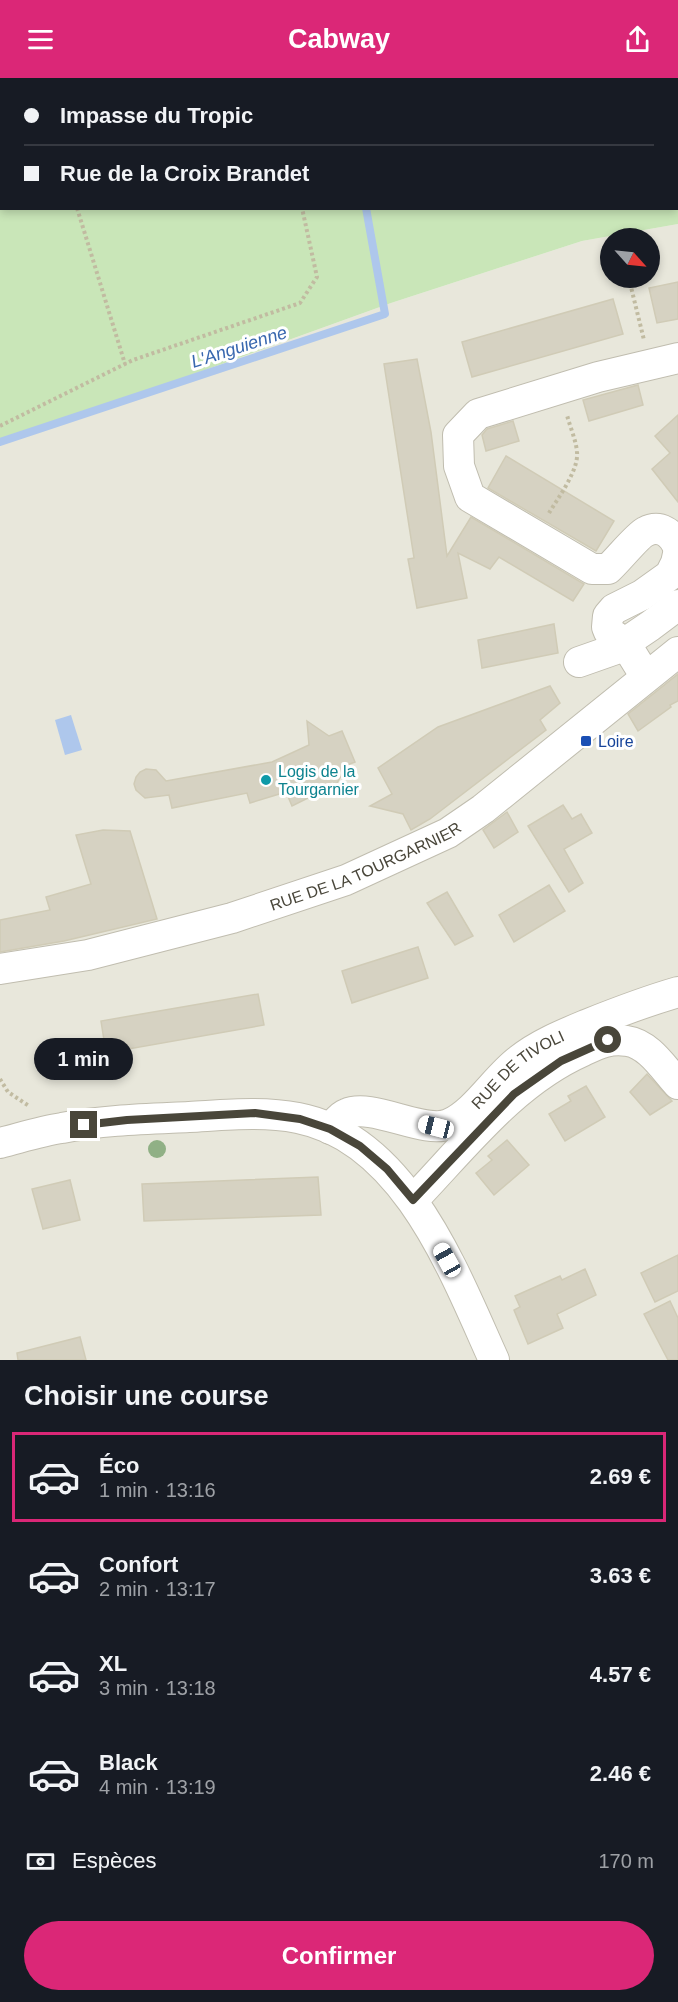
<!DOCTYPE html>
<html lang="fr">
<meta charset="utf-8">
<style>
body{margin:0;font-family:Arial,sans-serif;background:#20242c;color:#f1f3f6;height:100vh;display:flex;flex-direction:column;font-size:22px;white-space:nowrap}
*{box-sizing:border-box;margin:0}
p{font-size:20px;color:#9ea1a6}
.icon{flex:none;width:33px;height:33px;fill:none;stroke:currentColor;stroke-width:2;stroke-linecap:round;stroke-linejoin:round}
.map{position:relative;height:1282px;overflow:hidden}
.side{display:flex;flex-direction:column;background:#171b24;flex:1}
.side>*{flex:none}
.top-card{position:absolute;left:0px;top:0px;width:678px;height:132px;box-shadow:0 3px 9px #0003;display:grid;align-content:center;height:132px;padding:0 24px;background:#171b24}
.needle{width:39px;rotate:117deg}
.fabs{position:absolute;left:600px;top:150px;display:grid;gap:12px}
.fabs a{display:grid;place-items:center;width:60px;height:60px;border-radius:50%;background:#171b24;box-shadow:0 3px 9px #0003;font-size:30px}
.end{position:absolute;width:27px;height:27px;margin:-14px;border:8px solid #49463a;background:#fff;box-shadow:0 0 0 3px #fff}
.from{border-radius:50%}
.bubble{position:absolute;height:42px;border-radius:21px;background:#171b24;box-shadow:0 3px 9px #0003;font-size:20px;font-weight:800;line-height:42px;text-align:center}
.car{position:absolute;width:18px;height:36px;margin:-18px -9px;border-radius:8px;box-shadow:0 0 4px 2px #0007;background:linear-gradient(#fff 24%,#345 0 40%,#fff 0 76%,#345 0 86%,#fff 0)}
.top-card b{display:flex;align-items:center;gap:21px;height:57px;font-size:22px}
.top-card b+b{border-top:2px solid #363941}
.top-card i{width:15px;height:15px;background:#f1f3f6}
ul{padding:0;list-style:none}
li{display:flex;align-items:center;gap:18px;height:90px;margin:0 12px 9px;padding:0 12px;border:3px solid transparent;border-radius:0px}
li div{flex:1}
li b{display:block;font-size:22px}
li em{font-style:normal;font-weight:800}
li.selected{border-color:#db2777}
li>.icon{width:54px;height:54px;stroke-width:1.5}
h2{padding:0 24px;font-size:27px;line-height:72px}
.pay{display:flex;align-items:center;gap:15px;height:66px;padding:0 24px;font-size:22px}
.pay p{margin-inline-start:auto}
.cta{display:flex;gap:12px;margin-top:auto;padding:12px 24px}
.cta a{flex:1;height:69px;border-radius:36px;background:#db2777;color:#fff;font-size:24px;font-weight:800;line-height:69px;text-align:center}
header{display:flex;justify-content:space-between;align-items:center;height:78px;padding:0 24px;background:#db2777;color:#fff;font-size:27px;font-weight:800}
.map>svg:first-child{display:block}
.residential{fill:#e8e7db;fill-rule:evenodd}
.green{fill:#c9e6b8;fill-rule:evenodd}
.water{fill:#aec7ec}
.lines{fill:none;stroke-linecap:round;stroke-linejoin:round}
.stream{stroke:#aec7ec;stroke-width:8}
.building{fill:#d6d2c2;stroke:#d0cbb6;stroke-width:1.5}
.minor-casing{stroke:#c0bdaf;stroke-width:32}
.path{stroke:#c1bba1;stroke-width:4;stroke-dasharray:3 3;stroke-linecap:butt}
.minor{stroke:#fff;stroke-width:30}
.tree{fill:#90b085}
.route{stroke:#49463a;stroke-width:8}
.transit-dot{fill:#1a4fb4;stroke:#fff;stroke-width:2}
.culture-dot{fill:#0f9aa8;stroke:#fff;stroke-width:2}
.labels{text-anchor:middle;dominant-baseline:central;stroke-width:6;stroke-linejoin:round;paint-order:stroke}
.transit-label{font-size:16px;fill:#164399;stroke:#fff;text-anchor:start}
.culture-label{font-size:16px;fill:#0d838f;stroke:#fff;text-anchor:start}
.street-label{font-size:16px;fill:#49463a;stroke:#fff}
.water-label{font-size:18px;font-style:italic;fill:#3968af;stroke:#fff}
</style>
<header><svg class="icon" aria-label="menu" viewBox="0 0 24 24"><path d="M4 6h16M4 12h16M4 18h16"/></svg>Cabway<svg class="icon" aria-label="share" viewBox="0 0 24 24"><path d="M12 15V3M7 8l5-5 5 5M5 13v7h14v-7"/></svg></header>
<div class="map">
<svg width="678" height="1282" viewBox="0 0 678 1282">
<rect width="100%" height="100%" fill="#f5f4ec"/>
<path class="residential" d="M678,146v1136h-678v-916l391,-141 191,-62zM610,160h40v40h-40z"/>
<path class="green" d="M0,0h678v146l-96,17 -191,62 -391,141zM2,2h674v128h-674z"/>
<polygon class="water" points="71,637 82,672 65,677 55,642"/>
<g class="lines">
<g class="stream">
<polyline points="343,0 343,2"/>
<polyline points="0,364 385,236 366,130"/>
</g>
</g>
<g class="building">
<polygon points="678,204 678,241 657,245 649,210"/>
<polygon points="613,221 623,256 472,299 462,264"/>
<polygon points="417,281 431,354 447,478 471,439 584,506 573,523 499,479 490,491 458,475 467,520 417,530 408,481 414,480 384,286"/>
<polygon points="638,307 643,327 589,343 583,322"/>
<polygon points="678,337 678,424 652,391 670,375 655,358"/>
<polygon points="513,343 519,363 486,373 482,357 487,351"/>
<polygon points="506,378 614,443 596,473 488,410"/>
<polygon points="554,546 558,575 482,590 478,562"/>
<polygon points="678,596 678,623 670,627 671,629 638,653 628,636"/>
<polygon points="550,608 560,625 540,642 546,652 430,741 411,752 403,736 370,728 392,716 378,690 438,649"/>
<polygon points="307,643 329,658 342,653 355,684 347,687 330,718 318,715 292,728 286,714 250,725 247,715 172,730 169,717 145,720 136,712 134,706 136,699 140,694 146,691 156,692 166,703 272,684 309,667"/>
<polygon points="563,727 572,741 581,736 592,755 564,771 583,805 569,814 528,748"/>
<polygon points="507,734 518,754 494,770 483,752"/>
<polygon points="103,752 130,753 157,841 64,863 0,874 0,842 50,832 46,819 91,806 76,757"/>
<polygon points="549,807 565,833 514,864 499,837"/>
<polygon points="447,814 473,858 455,867 427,825"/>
<polygon points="418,869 428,900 352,925 342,893"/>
<polygon points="258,916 264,947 106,975 101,943"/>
<polygon points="647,996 672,1023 650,1037 630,1014"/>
<polygon points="586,1008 605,1039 565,1063 549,1036 571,1023 568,1018"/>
<polygon points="507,1062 529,1087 494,1117 476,1095 492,1082 488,1078"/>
<polygon points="318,1099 321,1137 144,1143 142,1106"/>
<polygon points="70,1102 80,1142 43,1151 32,1111"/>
<polygon points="678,1177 678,1213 655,1224 641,1195"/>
<polygon points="585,1191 596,1217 557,1236 563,1250 528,1266 514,1232 520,1229 515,1218 560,1198 562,1202"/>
<polygon points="670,1223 678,1240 678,1282 668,1282 644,1236"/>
<polygon points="80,1259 86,1282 18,1282 17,1275"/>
</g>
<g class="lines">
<g class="minor-casing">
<g id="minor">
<path d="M678,280l-80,19 -120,37 -20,21 1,31 11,31 122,72h16c9,-8 29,-33 37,-37 15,-8 27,1 33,15"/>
<polyline points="579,584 616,571 650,548 678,527"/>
<polyline points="646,599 625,565 609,554 607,549 608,538 614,531 642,517 670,497 676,485 678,476"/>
<path id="s1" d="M0,891l88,-14 144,-37 114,-38 102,-47 35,-24 195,-157"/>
<path id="s2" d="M330,1051c5,-5 10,-13 16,-15 26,-12 78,21 103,10 27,-12 46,-46 70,-64 20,-16 45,-26 69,-36 30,-12 59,-23 90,-32"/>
<path d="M0,1065c20,-5 41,-12 62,-15 41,-8 85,-9 127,-11 37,-2 73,-6 109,1 107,21 156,154 196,242"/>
<path d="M413,1122c52,-54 100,-118 170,-149 15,-7 27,-13 44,-10 22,3 37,28 51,43"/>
</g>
</g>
<g class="path">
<polyline points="45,0 45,2"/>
<polyline points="292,0 292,2"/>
<polyline points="77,130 125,286"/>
<polyline points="630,205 644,262"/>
<polyline points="0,348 133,282 300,225 317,199 302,130"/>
<path d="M549,435c9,-15 30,-43 28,-61 -1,-12 -7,-25 -10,-37"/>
<polyline points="0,1001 8,1014 29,1028"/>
</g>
<use href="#minor" class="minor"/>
</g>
<circle class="tree" cx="157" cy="1071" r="9"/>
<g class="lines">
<polyline class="route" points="84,1047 127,1042 255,1035 300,1041 330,1051 360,1068 387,1091 413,1122 514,1016 561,983 608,962"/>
</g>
<rect class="transit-dot" x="580" y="657" width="12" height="12" rx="3"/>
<circle class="culture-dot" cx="266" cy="702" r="6"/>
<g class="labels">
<g class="transit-label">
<text x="598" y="663">Loire</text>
</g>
<g class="culture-label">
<text x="278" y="693">Logis de la<tspan x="278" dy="18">Tourgarnier</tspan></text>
</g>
<g class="street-label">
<text stroke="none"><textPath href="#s1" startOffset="381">RUE DE LA TOURGARNIER</textPath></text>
<text stroke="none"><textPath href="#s2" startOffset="216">RUE DE TIVOLI</textPath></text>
</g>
<g class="water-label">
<text transform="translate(239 269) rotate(-18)">L'Anguienne</text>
</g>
</g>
</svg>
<div class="fabs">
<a><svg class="needle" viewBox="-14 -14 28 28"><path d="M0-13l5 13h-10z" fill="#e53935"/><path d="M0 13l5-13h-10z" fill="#9ea1a6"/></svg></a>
</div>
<i class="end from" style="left:608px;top:962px"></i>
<i class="end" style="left:84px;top:1047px"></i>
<div class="bubble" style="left:34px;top:960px;width:99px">1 min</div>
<i class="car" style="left:436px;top:1049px;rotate:284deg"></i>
<i class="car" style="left:447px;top:1182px;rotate:331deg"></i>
<div class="top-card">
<b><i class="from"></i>Impasse du Tropic</b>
<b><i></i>Rue de la Croix Brandet</b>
</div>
</div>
<section class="side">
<h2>Choisir une course</h2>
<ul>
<li class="selected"><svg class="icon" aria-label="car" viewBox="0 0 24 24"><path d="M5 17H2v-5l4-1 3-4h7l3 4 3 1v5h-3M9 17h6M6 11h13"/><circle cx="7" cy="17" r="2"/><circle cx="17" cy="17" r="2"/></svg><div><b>Éco</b><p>1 min · 13:16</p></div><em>2.69 €</em></li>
<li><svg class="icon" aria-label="car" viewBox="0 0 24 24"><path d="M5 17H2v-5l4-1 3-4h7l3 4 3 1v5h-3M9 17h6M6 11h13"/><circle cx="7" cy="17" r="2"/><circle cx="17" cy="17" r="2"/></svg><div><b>Confort</b><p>2 min · 13:17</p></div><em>3.63 €</em></li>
<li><svg class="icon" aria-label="car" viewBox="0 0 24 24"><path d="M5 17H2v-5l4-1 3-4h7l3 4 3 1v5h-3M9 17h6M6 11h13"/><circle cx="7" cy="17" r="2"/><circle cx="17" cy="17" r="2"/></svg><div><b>XL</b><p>3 min · 13:18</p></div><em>4.57 €</em></li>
<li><svg class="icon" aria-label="car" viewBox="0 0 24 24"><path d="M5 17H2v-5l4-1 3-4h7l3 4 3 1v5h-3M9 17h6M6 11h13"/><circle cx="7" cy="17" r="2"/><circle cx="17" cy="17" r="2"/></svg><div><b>Black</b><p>4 min · 13:19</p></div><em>2.46 €</em></li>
</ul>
<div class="pay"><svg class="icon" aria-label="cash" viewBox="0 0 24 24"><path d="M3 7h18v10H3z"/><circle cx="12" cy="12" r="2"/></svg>Espèces<p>170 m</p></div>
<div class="cta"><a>Confirmer</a></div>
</section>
